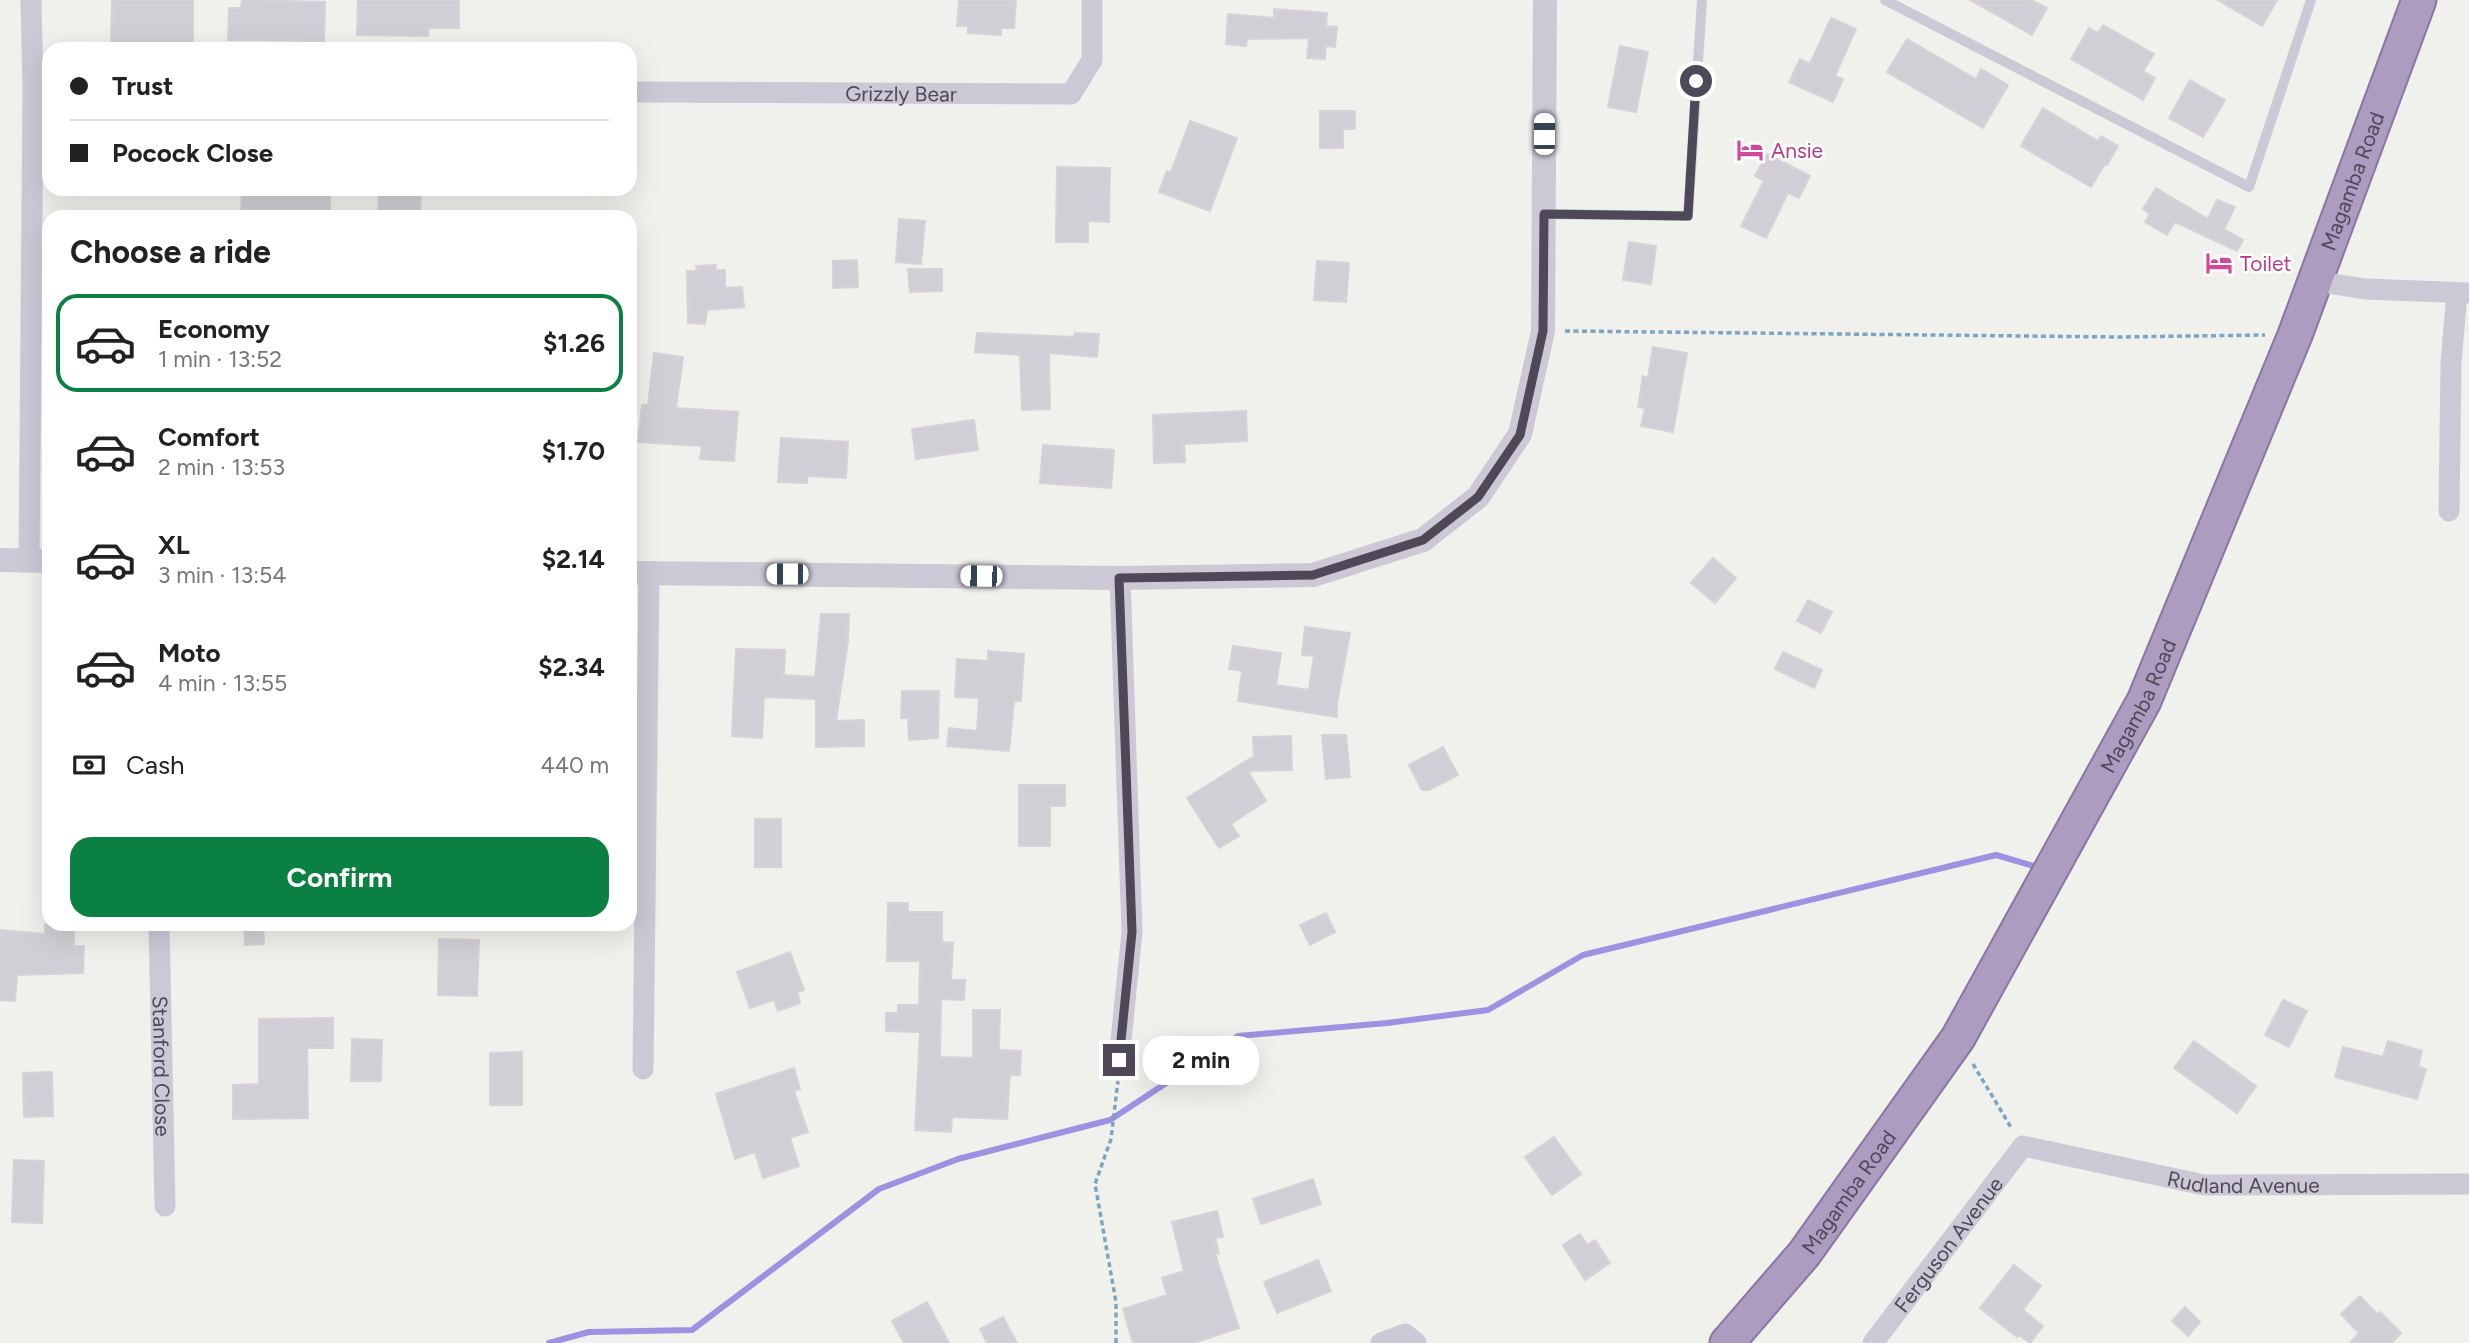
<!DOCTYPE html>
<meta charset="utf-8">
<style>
body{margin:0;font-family:Figtree,sans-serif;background:#f6f6f6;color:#222;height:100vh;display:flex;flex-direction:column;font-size:26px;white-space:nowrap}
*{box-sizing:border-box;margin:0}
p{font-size:23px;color:#767676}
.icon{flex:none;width:38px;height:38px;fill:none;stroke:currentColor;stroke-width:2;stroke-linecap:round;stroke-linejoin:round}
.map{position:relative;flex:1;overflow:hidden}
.details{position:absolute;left:42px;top:210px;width:595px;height:721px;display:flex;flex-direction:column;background:#fff;border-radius:21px;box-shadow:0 7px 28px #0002}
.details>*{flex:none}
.banner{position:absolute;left:42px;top:42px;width:595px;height:154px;border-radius:21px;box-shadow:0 7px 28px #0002;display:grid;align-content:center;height:154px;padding:0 28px;background:#fff}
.end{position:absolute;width:32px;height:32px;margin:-16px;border:9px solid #4e4859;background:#fff;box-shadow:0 0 0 4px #fff}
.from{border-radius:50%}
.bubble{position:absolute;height:49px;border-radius:21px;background:#fff;box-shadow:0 7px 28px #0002;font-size:23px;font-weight:700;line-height:49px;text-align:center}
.car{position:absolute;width:21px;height:42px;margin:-21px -10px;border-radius:9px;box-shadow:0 0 5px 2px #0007;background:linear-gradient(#fff 24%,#345 0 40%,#fff 0 76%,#345 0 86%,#fff 0)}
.banner b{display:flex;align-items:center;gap:24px;height:66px;font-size:26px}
.banner b+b{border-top:2px solid #e0e0e0}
.banner i{width:18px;height:18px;background:#222}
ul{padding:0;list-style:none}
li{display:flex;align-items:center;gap:21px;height:98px;margin:0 14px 10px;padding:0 14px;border:4px solid transparent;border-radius:21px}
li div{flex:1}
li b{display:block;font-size:26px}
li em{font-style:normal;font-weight:700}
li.active{border-color:#0b8043}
li>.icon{width:63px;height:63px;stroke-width:1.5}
h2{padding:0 28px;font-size:32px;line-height:84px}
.pay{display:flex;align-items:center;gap:18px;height:77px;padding:0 28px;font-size:26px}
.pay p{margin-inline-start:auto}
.primary-button{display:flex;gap:14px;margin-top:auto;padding:14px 28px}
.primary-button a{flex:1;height:80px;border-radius:21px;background:#0b8043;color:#fff;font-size:28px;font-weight:700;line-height:80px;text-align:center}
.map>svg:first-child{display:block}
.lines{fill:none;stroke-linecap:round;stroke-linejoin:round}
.stream{stroke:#9c92e1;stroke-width:6}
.building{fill:#d2ced5;stroke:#d6d2d8;stroke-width:2}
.trunk-casing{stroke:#8976a3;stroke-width:37}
.path{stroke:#7ca5c3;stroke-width:3.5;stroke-dasharray:5 3.5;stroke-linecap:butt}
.service{stroke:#cdc8d6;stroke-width:10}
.minor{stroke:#cdc8d6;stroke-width:21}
.tertiary{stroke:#cdc8d6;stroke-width:24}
.trunk{stroke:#ac9dc0;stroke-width:33}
.route{stroke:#4e4859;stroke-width:9}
.labels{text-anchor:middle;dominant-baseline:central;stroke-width:5;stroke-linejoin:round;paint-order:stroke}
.street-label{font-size:21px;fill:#4e4859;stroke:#fff}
.hotel-label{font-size:21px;fill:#b23c85;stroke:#fff;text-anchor:start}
</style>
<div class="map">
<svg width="2469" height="1343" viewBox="0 0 2469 1343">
<rect width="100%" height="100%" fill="#f0f0ed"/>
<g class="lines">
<polyline class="stream" points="549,1343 589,1332 692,1330 879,1189 958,1159 1110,1120 1238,1036 1387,1023 1488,1010 1583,955 1996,855 2034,866"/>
</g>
<g class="building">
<polygon points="112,0 193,0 193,43 111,43"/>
<polygon points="242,0 325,2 324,41 228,40 229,8 241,8"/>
<polygon points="358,0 459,0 459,28 428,28 428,36 357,35"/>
<polygon points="959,0 1016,0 1014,28 1001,28 1001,35 968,33 968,26 957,26"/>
<polygon points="1970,0 2031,0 2047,8 2032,35"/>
<polygon points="2218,0 2277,0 2262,26"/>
<polygon points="1274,9 1327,13 1326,26 1337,27 1335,47 1326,46 1325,59 1307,58 1309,38 1247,39 1246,46 1226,44 1228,14 1274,18"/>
<polygon points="1831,18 1856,29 1835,76 1843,79 1833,102 1789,82 1800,59 1810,64"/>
<polygon points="2103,25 2154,54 2143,71 2155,78 2143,100 2071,59 2089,28 2098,33"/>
<polygon points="1907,39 1976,79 1981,69 2008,85 1983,128 1887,72"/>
<polygon points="1620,46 1648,52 1636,112 1608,107"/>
<polygon points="2190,80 2225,100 2203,137 2169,118"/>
<polygon points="2043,108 2098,141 2101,136 2118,146 2107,165 2105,164 2091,187 2021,146"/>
<polygon points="1320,111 1355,111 1355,129 1343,129 1343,148 1320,148"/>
<polygon points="1190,121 1237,138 1210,211 1159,192 1167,171 1171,172"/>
<polygon points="1767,154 1810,176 1799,198 1788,193 1766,238 1741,226 1764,181 1755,176"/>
<polygon points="1057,167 1110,168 1109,222 1088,221 1088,242 1056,242"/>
<polygon points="2156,188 2208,219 2217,200 2235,207 2224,229 2243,240 2237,251 2175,222 2167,235 2145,222 2150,214 2143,209"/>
<polygon points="242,189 299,189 299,195 330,195 330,215 241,217"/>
<polygon points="379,189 421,189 420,217 378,217"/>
<polygon points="899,219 925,221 921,264 896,262"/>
<polygon points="1629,242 1656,246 1651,284 1623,280"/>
<polygon points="857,260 858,287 833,288 833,261"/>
<polygon points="1317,261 1349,263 1346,302 1314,300"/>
<polygon points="716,265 715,270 725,270 725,288 742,287 744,307 707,310 705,324 688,323 687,271 697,271 696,266"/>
<polygon points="908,269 942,269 942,291 910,292"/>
<polygon points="977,333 1074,337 1075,333 1099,334 1097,357 1049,353 1050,409 1022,410 1020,355 975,352"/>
<polygon points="1653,347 1687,353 1673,432 1641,426 1645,408 1638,407 1643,376 1648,378"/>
<polygon points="654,353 683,357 676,408 738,412 734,461 700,459 702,446 638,442 642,405 648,405"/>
<polygon points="1246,411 1247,441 1184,444 1185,462 1154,463 1153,415"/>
<polygon points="974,420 978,450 916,459 912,429"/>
<polygon points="781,438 848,442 846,478 807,476 807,483 778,482"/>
<polygon points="1043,445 1114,450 1111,488 1040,483"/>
<polygon points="1713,558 1736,578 1715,603 1691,583"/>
<polygon points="1808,600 1832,612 1821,633 1797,621"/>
<polygon points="821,614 849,614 848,641 836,721 864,720 864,746 816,747 816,699 764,697 762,738 732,736 736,649 785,650 784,675 815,677"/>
<polygon points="1305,627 1350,633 1337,703 1337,717 1238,701 1242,671 1229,669 1233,646 1281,653 1276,685 1309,690 1314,656 1302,655"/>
<polygon points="988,651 1024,654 1021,701 1014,701 1009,751 947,746 949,728 977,731 979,698 955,697 957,659 988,661"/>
<polygon points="1783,652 1822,670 1814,688 1775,669"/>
<polygon points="902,691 939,691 938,738 909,740 908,718 901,718"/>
<polygon points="1322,735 1346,735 1350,777 1326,779"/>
<polygon points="1291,736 1292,770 1248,771 1266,801 1231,824 1239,836 1219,848 1187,798 1254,756 1253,737"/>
<polygon points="1443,747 1458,775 1429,790 1422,790 1409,765"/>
<polygon points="1019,785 1065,785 1065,806 1050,806 1050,846 1019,846"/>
<rect x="755" y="819" width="26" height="48"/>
<polygon points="888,903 908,903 908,912 942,912 942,942 953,943 951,980 965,980 964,1000 941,999 940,1057 973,1058 973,1010 1000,1010 999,1050 1021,1051 1020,1075 1010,1075 1007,1119 952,1117 951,1132 915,1130 920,1032 886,1031 886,1013 898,1013 898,1005 919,1005 920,961 887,961"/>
<polygon points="1326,913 1335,932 1310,945 1300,925"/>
<polygon points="45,924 74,924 74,946 84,946 83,973 17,975 15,1001 0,1000 0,930 45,934"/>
<polygon points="244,924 263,924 264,944 245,945"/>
<polygon points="439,939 479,940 477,996 438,995"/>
<polygon points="790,952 804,990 797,992 800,1003 778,1011 774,1000 750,1008 737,972"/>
<polygon points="2283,1000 2307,1011 2289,1047 2265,1035"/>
<polygon points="333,1018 333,1048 307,1048 308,1118 233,1119 233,1085 259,1084 259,1019"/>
<polygon points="352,1039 382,1040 381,1081 351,1081"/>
<polygon points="2194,1041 2256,1086 2237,1113 2174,1068"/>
<polygon points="2388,1041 2422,1051 2418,1067 2426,1069 2417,1099 2335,1077 2343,1047 2383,1057"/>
<polygon points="522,1052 522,1105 490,1105 490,1053"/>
<polygon points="794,1068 800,1089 794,1091 808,1132 790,1138 799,1166 763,1178 755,1152 735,1159 716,1094"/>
<polygon points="52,1072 53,1116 24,1117 23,1073"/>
<polygon points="1554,1137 1581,1174 1552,1195 1525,1157"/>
<polygon points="14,1160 44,1161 42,1223 12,1222"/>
<polygon points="1313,1179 1321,1204 1261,1224 1253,1199"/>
<polygon points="1217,1211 1223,1237 1215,1238 1219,1253 1215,1254 1239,1328 1193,1343 1133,1343 1123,1309 1167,1295 1162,1278 1184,1271 1172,1222"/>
<polygon points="1580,1234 1587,1245 1595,1240 1610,1263 1585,1280 1563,1245"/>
<polygon points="1318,1260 1331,1291 1277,1313 1264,1282"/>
<polygon points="2014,1265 2041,1286 2023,1310 2043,1326 2030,1343 2019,1335 2017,1337 1980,1308"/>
<polygon points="2360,1296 2377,1314 2380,1312 2401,1333 2391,1343 2350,1343 2359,1333 2341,1314"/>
<polygon points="927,1302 949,1343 904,1343 892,1321"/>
<polygon points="2185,1307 2200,1322 2188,1336 2172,1321"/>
<polygon points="1003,1317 1017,1343 987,1343 980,1329"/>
</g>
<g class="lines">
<g class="trunk-casing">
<g id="trunk">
<path id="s4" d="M1727,1343l77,-89 154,-216 186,-337 151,-366 124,-335"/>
</g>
</g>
<g class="path">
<polyline points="1565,331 2117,337 2265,335"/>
<polyline points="1973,1064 2012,1129"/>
<polyline points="1116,1343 1116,1302 1095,1184 1111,1139 1118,1081"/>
</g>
<g class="service">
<polyline points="1885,0 2249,187 2311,0"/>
<polyline points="1544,214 1688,216 1702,0"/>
</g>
<g class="minor">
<path id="s1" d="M630,92l441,2 21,-34v-60"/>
<polyline points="2315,281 2365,289 2469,293"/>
<polyline points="2449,511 2451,363 2457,293"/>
<polyline points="29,561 33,88 31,0"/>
<path id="s2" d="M159,924l6,282"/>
<polyline points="1119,1060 1132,932 1120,578"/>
<polyline points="643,1069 649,573"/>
<polyline points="1381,1343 1405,1334 1416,1343"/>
<path id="s3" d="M1873,1343l150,-197 181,39 265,-1"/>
</g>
<g class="tertiary">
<polyline points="0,560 49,561"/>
<polyline points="630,573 1120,578 1313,575 1423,540 1478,497 1520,434 1543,331 1545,0"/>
</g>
<use href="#trunk" class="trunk"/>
</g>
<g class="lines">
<polyline class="route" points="1119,1060 1132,932 1119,578 1313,575 1423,540 1478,497 1520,435 1543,331 1544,214 1688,216 1696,81"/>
</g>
<defs>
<g id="hotel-bare" transform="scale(2.1)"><path d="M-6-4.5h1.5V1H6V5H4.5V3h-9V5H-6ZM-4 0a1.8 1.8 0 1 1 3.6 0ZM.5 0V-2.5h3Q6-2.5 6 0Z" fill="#d1479c" stroke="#fff" stroke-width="2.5" paint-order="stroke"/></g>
</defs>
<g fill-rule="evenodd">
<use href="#hotel-bare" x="1750" y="150"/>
<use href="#hotel-bare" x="2219" y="263"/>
</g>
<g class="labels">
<g class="street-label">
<text stroke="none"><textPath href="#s1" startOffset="271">Grizzly Bear</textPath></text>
<text stroke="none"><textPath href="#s4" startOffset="1328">Magamba Road</textPath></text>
<text stroke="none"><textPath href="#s4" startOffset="761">Magamba Road</textPath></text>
<text stroke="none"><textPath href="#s2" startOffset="142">Stanford Close</textPath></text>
<text stroke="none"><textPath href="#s3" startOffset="472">Rudland Avenue</textPath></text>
<text stroke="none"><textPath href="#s4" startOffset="194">Magamba Road</textPath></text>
<text stroke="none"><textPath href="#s3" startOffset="124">Ferguson Avenue</textPath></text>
</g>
<g class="hotel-label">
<text x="1771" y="150">Ansie</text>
<text x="2240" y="263">Toilet</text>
</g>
</g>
</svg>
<i class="end from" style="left:1696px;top:81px"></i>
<i class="end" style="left:1119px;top:1060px"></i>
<div class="bubble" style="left:1143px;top:1036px;width:116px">2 min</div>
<i class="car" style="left:1544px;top:134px;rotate:0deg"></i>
<i class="car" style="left:787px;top:574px;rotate:270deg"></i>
<i class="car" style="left:981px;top:576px;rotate:271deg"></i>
<div class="banner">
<b><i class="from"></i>Trust</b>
<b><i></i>Pocock Close</b>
</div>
<section class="details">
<h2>Choose a ride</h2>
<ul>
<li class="active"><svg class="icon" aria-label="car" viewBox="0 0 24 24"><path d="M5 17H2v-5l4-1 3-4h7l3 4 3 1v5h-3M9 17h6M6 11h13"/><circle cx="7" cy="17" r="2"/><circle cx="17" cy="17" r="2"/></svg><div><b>Economy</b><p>1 min · 13:52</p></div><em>$1.26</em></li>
<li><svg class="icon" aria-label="car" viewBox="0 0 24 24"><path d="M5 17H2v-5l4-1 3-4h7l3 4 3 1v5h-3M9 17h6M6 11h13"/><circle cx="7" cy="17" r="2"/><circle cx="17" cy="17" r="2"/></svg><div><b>Comfort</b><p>2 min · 13:53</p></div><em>$1.70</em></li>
<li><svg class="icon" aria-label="car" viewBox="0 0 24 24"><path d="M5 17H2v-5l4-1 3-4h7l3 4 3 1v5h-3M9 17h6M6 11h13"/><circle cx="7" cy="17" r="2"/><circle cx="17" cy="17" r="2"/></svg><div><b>XL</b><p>3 min · 13:54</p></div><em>$2.14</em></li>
<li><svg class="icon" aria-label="car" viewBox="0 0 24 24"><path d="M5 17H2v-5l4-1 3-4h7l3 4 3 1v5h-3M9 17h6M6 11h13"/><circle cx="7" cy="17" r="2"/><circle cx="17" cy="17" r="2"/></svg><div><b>Moto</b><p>4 min · 13:55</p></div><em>$2.34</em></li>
</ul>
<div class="pay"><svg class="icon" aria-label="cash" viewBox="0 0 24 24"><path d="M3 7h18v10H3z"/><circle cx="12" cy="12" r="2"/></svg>Cash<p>440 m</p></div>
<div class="primary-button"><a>Confirm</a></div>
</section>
</div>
